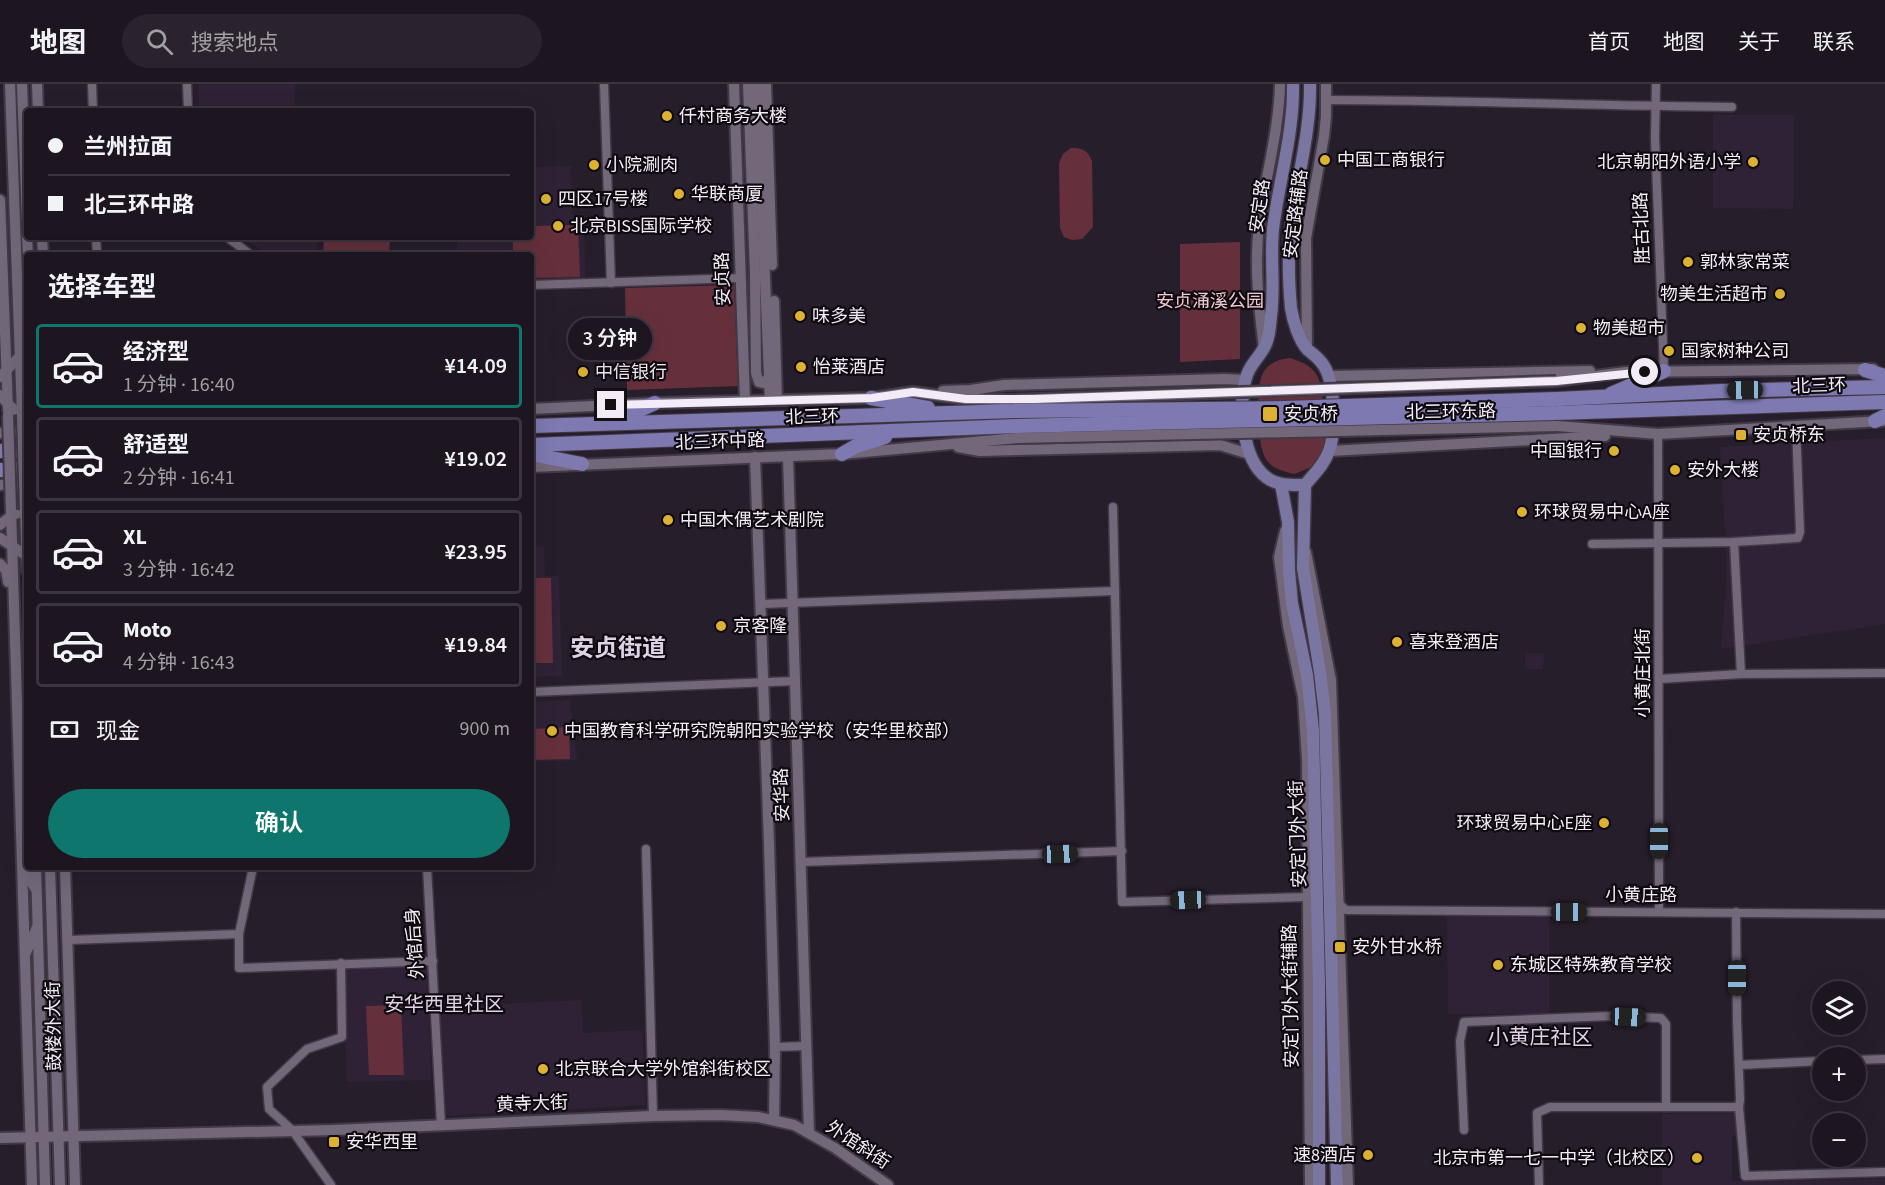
<!DOCTYPE html>
<html lang="zh">
<meta charset="utf-8">
<style>
body{margin:0;font-family:"Source Sans 3","Noto Sans SC",sans-serif;background:#2a232e;color:#f1f3f6;height:100vh;display:flex;flex-direction:column;font-size:22px;white-space:nowrap}
*{box-sizing:border-box;margin:0}
p{font-size:20px;color:#a09fa5}
.icon{flex:none;width:33px;height:33px;fill:none;stroke:currentColor;stroke-width:2;stroke-linecap:round;stroke-linejoin:round}
.map{position:relative;flex:1;overflow:hidden}
.details{position:absolute;left:24px;top:168px;width:510px;height:618px;display:flex;flex-direction:column;background:#1d1621;border-radius:6px;box-shadow:0 6px 24px #0002,0 0 0 2px #3b353f}
.details>*{flex:none}
.hud{position:absolute;left:24px;top:24px;width:510px;height:132px;border-radius:6px;box-shadow:0 6px 24px #0002,0 0 0 2px #3b353f;display:grid;align-content:center;height:132px;padding:0 24px;background:#1d1621}
.tools{position:absolute;left:1812px;top:897px;display:grid;gap:12px}
.tools a{display:grid;place-items:center;width:54px;height:54px;border-radius:50%;background:#1d1621;box-shadow:0 6px 24px #0002,0 0 0 2px #3b353f;font-size:30px}
.end{position:absolute;width:27px;height:27px;margin:-14px;border:8px solid #f3ecf6;background:#111;box-shadow:0 0 0 3px #111}
.from{border-radius:50%}
.bubble{position:absolute;height:42px;border-radius:21px;background:#1d1621;box-shadow:0 6px 24px #0002,0 0 0 2px #3b353f;font-size:20px;font-weight:600;line-height:42px;text-align:center}
.car{position:absolute;width:18px;height:36px;margin:-18px -9px;border-radius:8px;box-shadow:0 0 4px 2px #0007;background:linear-gradient(#222 24%,#8ab4d8 0 40%,#222 0 76%,#8ab4d8 0 86%,#222 0)}
.hud b{display:flex;align-items:center;gap:21px;height:57px;font-size:22px}
.hud b+b{border-top:2px solid #3b353f}
.hud i{width:15px;height:15px;background:#f1f3f6}
ul{padding:0;list-style:none}
li{display:flex;align-items:center;gap:18px;height:84px;margin:0 12px 9px;padding:0 12px;border:3px solid #3b353f;border-radius:6px}
li div{flex:1}
li b{display:block;font-size:22px}
li em{font-style:normal;font-weight:600}
li.current{border-color:#0f766e}
li>.icon{width:54px;height:54px;stroke-width:1.5}
h2{padding:0 24px;font-size:27px;line-height:72px}
.pay{display:flex;align-items:center;gap:15px;height:66px;padding:0 24px;font-size:22px}
.pay p{margin-inline-start:auto}
.button{display:flex;gap:12px;margin-top:auto;padding:12px 24px}
.button a{flex:1;height:69px;border-radius:36px;background:#0f766e;color:#fff;font-size:24px;font-weight:600;line-height:69px;text-align:center}
header{display:flex;align-items:center;gap:36px;box-sizing:border-box;height:84px;padding:0 30px;background:#1d1621;border-bottom:2px solid #3b353f}
header strong{font-size:28px}
nav{display:flex;gap:33px;margin-inline-start:auto;font-size:21px}
.search{width:420px;height:54px;background:#2a232e;display:flex;align-items:center;gap:15px;box-sizing:border-box;padding:0 21px;border-radius:33px;color:#a09fa5;font-size:22px}
.map>svg:first-child{display:block}
.built{fill:#2f2236}
.green{fill:#65303c}
.lines{fill:none;stroke-linecap:round;stroke-linejoin:round}
.minor-casing{stroke:#423946;stroke-width:11}
.tertiary-casing{stroke:#423946;stroke-width:14}
.secondary-casing{stroke:#423946;stroke-width:14}
.primary-casing{stroke:#423946;stroke-width:15}
.trunk-casing{stroke:#423946;stroke-width:16}
.minor{stroke:#73687a;stroke-width:8}
.tertiary{stroke:#73687a;stroke-width:10}
.secondary{stroke:#73687a;stroke-width:10}
.primary{stroke:#7b75a2;stroke-width:12}
.trunk{stroke:#7e79b0;stroke-width:14}
.tertiary-bridge-casing{stroke:#423946;stroke-width:14;stroke-linecap:butt}
.secondary-bridge-casing{stroke:#423946;stroke-width:14;stroke-linecap:butt}
.trunk-bridge-casing{stroke:#423946;stroke-width:16;stroke-linecap:butt}
.tertiary-bridge{stroke:#73687a;stroke-width:10}
.secondary-bridge{stroke:#73687a;stroke-width:10}
.trunk-bridge{stroke:#7e79b0;stroke-width:14}
.route{stroke:#f3ecf6;stroke-width:8}
.poi-dot{fill:#ddb233;stroke:#0e0a10;stroke-width:2}
.labels{text-anchor:middle;dominant-baseline:central;stroke-width:4.5;stroke-linejoin:round;paint-order:stroke}
.poi-label{font-size:18px;fill:#f3ecf6;stroke:#0e0a10;text-anchor:start}
.street-label{font-size:18px;fill:#f3ecf6;stroke:#0e0a10}
.park-label{font-size:18px;fill:#f2c8cf;stroke:#0e0a10}
.neighbourhood-label{font-size:20px;fill:#dfd2e6;stroke:#0e0a10}
.quarter-label{font-size:21px;fill:#dfd2e6;stroke:#0e0a10}
.district-label{font-size:24px;font-weight:bold;fill:#dfd2e6;stroke:#0e0a10}
</style>
<header>
<strong>地图</strong>
<div class="search"><svg class="icon" aria-label="search" viewBox="0 0 24 24"><circle cx="10" cy="10" r="6"/><path d="M15 15l6 6"/></svg>搜索地点</div>
<nav><a>首页</a><a>地图</a><a>关于</a><a>联系</a></nav>
</header>
<div class="map">
<svg width="1885" height="1101" viewBox="0 0 1885 1101">
<rect width="100%" height="100%" fill="#271e2c"/>
<g class="built">
<polygon points="199,0 294,0 295,27 199,27"/>
<polygon points="1713,31 1794,31 1793,125 1713,124"/>
<polygon points="571,82 572,131 584,131 585,195 531,196 531,171 457,171 457,153 531,153 531,83"/>
<polygon points="243,153 317,153 317,171 272,171 242,155"/>
<polygon points="1885,354 1885,540 1721,565 1727,483 1720,363"/>
<polygon points="544,462 545,492 559,492 562,592 531,593 531,463"/>
<polygon points="1525,569 1544,569 1543,585 1525,585"/>
<polygon points="570,616 577,676 531,678 531,618"/>
<polygon points="1447,831 1549,831 1549,930 1448,930"/>
<polygon points="427,880 431,996 347,998 343,882"/>
<polygon points="581,916 583,949 642,946 646,1021 442,1032 439,923"/>
<polygon points="1662,1030 1737,1030 1737,1052 1732,1052 1732,1097 1885,1095 1885,1101 1662,1101"/>
</g>
<g class="green">
<path d="M1071,64c12,0 16,2 21,13l1,66 -11,12 -10,1 -8,-3 -4,-9 -1,-65 4,-9z"/>
<polygon points="578,141 580,193 531,194 531,171 513,171 513,153 531,153 531,142"/>
<polygon points="324,153 390,153 389,171 323,171"/>
<polygon points="1240,158 1240,275 1180,278 1180,160"/>
<polygon points="734,201 738,302 627,306 625,204"/>
<path d="M1290,274c16,5 26,10 31,27 2,22 11,63 -6,79 -6,5 -14,7 -21,10 -11,-3 -22,-5 -28,-15 -9,-13 -11,-72 -3,-86 5,-10 17,-14 27,-15z"/>
<polygon points="531,494 551,494 553,579 531,579"/>
<polygon points="569,643 570,675 531,676 531,645"/>
<polygon points="401,921 404,991 369,991 366,922"/>
</g>
<g class="lines">
<g class="minor-casing">
<g id="minor">
<polyline points="92,0 93,27"/>
<polyline points="187,0 188,27"/>
<polyline points="604,0 611,199"/>
<polyline points="1656,0 1655,54 1664,287"/>
<path d="M1326,16c135,0 270,6 406,7"/>
<polyline points="96,153 97,171"/>
<polyline points="227,153 251,171"/>
<polyline points="531,201 740,194"/>
<polyline points="1658,350 1659,828"/>
<polyline points="1113,423 1122,818 1307,813"/>
<polyline points="1734,458 1741,590"/>
<polyline points="1592,460 1734,458 1798,454 1800,448 1796,341"/>
<polyline points="760,520 1115,507"/>
<polyline points="1659,595 1741,590 1885,589"/>
<polyline points="531,608 795,597"/>
<polyline points="646,765 653,1032"/>
<polyline points="801,778 1122,767"/>
<polyline points="253,783 239,850 239,884 433,877"/>
<polyline points="427,783 441,1041"/>
<polyline points="1337,818 1346,826 1885,830"/>
<polyline points="1736,828 1737,937 1740,1015 1739,1023 1745,1092 1885,1088"/>
<polyline points="69,856 239,850"/>
<polyline points="775,963 806,962"/>
<polyline points="1856,976 1885,975"/>
<polyline points="1739,981 1822,977"/>
<polyline points="1464,1046 1460,957 1464,938 1611,932 1661,934 1666,940 1666,1023"/>
<polyline points="331,1101 292,1046 269,1025 267,1003 307,965 342,953 341,879"/>
<polyline points="1539,1101 1537,1029 1550,1023 1739,1023"/>
</g>
</g>
<g class="tertiary-casing">
<g id="tertiary">
<polyline points="37,0 38,27"/>
<polyline points="734,0 745,317"/>
<polyline points="748,0 755,188 756,289 759,298 763,299 769,294"/>
<polyline points="757,0 770,316"/>
<polyline points="766,0 772,181"/>
<polyline points="0,116 8,326"/>
<polyline points="42,153 43,171"/>
<polyline points="774,217 777,316"/>
<path d="M1264,265c-5,-41 -10,-83 -5,-124 6,-47 20,-94 21,-141"/>
<polyline points="1307,265 1306,154 1324,52 1326,32 1326,0"/>
<polyline points="1329,292 1590,287"/>
<polyline points="1556,297 1626,288 1873,285"/>
<polyline points="943,307 971,306 1004,301 1224,295 1245,296"/>
<polyline points="531,325 655,319 871,314 913,308 966,315 1011,316"/>
<polyline points="1557,342 1658,350 1882,337"/>
<polyline points="0,349 27,348"/>
<polyline points="958,363 980,367 1220,361 1249,370"/>
<polyline points="1330,367 1605,352"/>
<polyline points="788,372 809,1049"/>
<polyline points="755,373 769,759 775,963 774,1036"/>
<polyline points="531,383 842,370 1017,354"/>
<polyline points="0,401 27,399"/>
<polyline points="11,426 32,1101"/>
<polyline points="1285,447 1279,473 1288,542 1303,613 1307,676 1310,1101"/>
<polyline points="1306,468 1331,596 1348,1101"/>
<polyline points="0,480 6,486 8,498"/>
<polyline points="65,783 75,1101"/>
<polyline points="0,1054 334,1046 653,1032 720,1031 758,1033 794,1041 835,1064 888,1101"/>
</g>
</g>
<g class="secondary-casing">
<g id="secondary">
<polyline points="10,0 22,330"/>
<polyline points="22,0 27,140"/>
<polyline points="27,153 28,171"/>
<polyline points="0,293 21,271"/>
<polyline points="0,311 11,323 22,330"/>
<polyline points="0,441 11,432 25,426 27,486"/>
<polyline points="0,454 27,472"/>
<polyline points="22,781 35,804"/>
<polyline points="36,783 45,1101"/>
<polyline points="50,783 60,1101"/>
<polyline points="25,871 37,843"/>
</g>
</g>
<g class="primary-casing">
<g id="primary">
<path d="M1293,0c1,49 -14,96 -20,145 -3,29 2,58 -2,87 -1,11 -2,26 -9,35 -6,10 -13,15 -16,27 -8,26 -4,81 20,99 11,9 26,8 39,8"/>
<polyline points="1281,400 1288,438 1289,487 1292,519 1307,591 1313,646 1319,900 1319,1101"/>
<polyline points="1305,401 1303,484 1320,588 1325,630 1337,1101"/>
<path d="M1305,401c9,-11 19,-20 24,-34 7,-19 6,-68 -5,-85 -5,-8 -10,-11 -16,-16 -9,-9 -15,-30 -17,-42 -2,-22 -3,-48 -1,-69 4,-52 21,-103 20,-155"/>
</g>
</g>
<g class="trunk-casing">
<g id="trunk">
<polyline points="1865,286 1885,292"/>
<polyline points="1611,310 1664,287"/>
<polyline points="871,314 928,324"/>
<polyline points="1557,315 1721,307 1885,303"/>
<polyline points="1555,329 1885,318"/>
<polyline points="615,337 655,319"/>
<polyline points="1875,337 1885,332"/>
<polyline points="531,342 1015,327"/>
<polyline points="531,361 1017,342"/>
<polyline points="0,367 27,366"/>
<polyline points="531,370 582,380"/>
<polyline points="842,370 856,362 885,353"/>
<polyline points="0,386 27,385"/>
</g>
</g>
<use href="#minor" class="minor"/>
<use href="#tertiary" class="tertiary"/>
<use href="#secondary" class="secondary"/>
<use href="#primary" class="primary"/>
<use href="#trunk" class="trunk"/>
<g class="tertiary-bridge-casing">
<g id="tertiary-bridge">
<polyline points="1011,316 1556,297"/>
<polyline points="8,331 11,426"/>
<polyline points="1017,354 1557,342"/>
</g>
</g>
<g class="secondary-bridge-casing">
<polyline id="secondary-bridge" points="22,330 25,426"/>
</g>
<g class="trunk-bridge-casing">
<g id="trunk-bridge">
<polyline points="1015,327 1285,324 1557,315"/>
<polyline points="1017,342 1555,329"/>
</g>
</g>
<use href="#tertiary-bridge" class="tertiary-bridge"/>
<use href="#secondary-bridge" class="secondary-bridge"/>
<use href="#trunk-bridge" class="trunk-bridge"/>
</g>
<g class="lines">
<polyline class="route" points="611,321 872,314 913,308 966,315 1034,315 1556,297 1645,288"/>
</g>
<g class="poi-dot">
<circle cx="667" cy="32" r="6"/>
<circle cx="1325" cy="76" r="6"/>
<circle cx="1753" cy="78" r="6"/>
<circle cx="594" cy="81" r="6"/>
<circle cx="679" cy="110" r="6"/>
<circle cx="546" cy="115" r="6"/>
<circle cx="558" cy="142" r="6"/>
<circle cx="1688" cy="178" r="6"/>
<circle cx="1780" cy="210" r="6"/>
<circle cx="800" cy="232" r="6"/>
<circle cx="1581" cy="244" r="6"/>
<circle cx="1669" cy="267" r="6"/>
<circle cx="801" cy="283" r="6"/>
<circle cx="583" cy="288" r="6"/>
<rect x="1262" y="322" width="16" height="16" rx="3"/>
<rect x="1735" y="345" width="12" height="12" rx="3"/>
<circle cx="1614" cy="367" r="6"/>
<circle cx="1675" cy="386" r="6"/>
<circle cx="1522" cy="428" r="6"/>
<circle cx="668" cy="436" r="6"/>
<circle cx="721" cy="542" r="6"/>
<circle cx="1397" cy="558" r="6"/>
<circle cx="552" cy="647" r="6"/>
<circle cx="1604" cy="739" r="6"/>
<rect x="1334" y="857" width="12" height="12" rx="3"/>
<circle cx="1498" cy="881" r="6"/>
<circle cx="543" cy="985" r="6"/>
<rect x="328" y="1052" width="12" height="12" rx="3"/>
<circle cx="1368" cy="1071" r="6"/>
<circle cx="1697" cy="1074" r="6"/>
</g>
<g class="labels">
<g class="poi-label">
<text x="679" y="32">仟村商务大楼</text>
<text x="1337" y="76">中国工商银行</text>
<text x="1741" y="78" text-anchor="end">北京朝阳外语小学</text>
<text x="606" y="81">小院涮肉</text>
<text x="691" y="110">华联商厦</text>
<text x="558" y="115">四区17号楼</text>
<text x="570" y="142">北京BISS国际学校</text>
<text x="1700" y="178">郭林家常菜</text>
<text x="1768" y="210" text-anchor="end">物美生活超市</text>
<text x="812" y="232">味多美</text>
<text x="1593" y="244">物美超市</text>
<text x="1681" y="267">国家树种公司</text>
<text x="813" y="283">怡莱酒店</text>
<text x="595" y="288">中信银行</text>
<text x="1284" y="330">安贞桥</text>
<text x="1753" y="351">安贞桥东</text>
<text x="1602" y="367" text-anchor="end">中国银行</text>
<text x="1687" y="386">安外大楼</text>
<text x="1534" y="428">环球贸易中心A座</text>
<text x="680" y="436">中国木偶艺术剧院</text>
<text x="733" y="542">京客隆</text>
<text x="1409" y="558">喜来登酒店</text>
<text x="564" y="647">中国教育科学研究院朝阳实验学校（安华里校部）</text>
<text x="1592" y="739" text-anchor="end">环球贸易中心E座</text>
<text x="1352" y="863">安外甘水桥</text>
<text x="1510" y="881">东城区特殊教育学校</text>
<text x="555" y="985">北京联合大学外馆斜街校区</text>
<text x="346" y="1058">安华西里</text>
<text x="1356" y="1071" text-anchor="end">速8酒店</text>
<text x="1685" y="1074" text-anchor="end">北京市第一七一中学（北校区）</text>
</g>
<g class="street-label">
<text transform="translate(1260 122) rotate(-82)">安定路</text>
<text transform="translate(1296 130) rotate(-83)">安定路辅路</text>
<text transform="translate(1642 144) rotate(-92)">胜古北路</text>
<text transform="translate(723 195) rotate(-92)">安贞路</text>
<text transform="translate(1819 302) rotate(-2)">北三环</text>
<text transform="translate(1451 328) rotate(-1)">北三环东路</text>
<text transform="translate(812 333) rotate(-2)">北三环</text>
<text transform="translate(720 358) rotate(-2)">北三环中路</text>
<text transform="translate(1643 589) rotate(-90)">小黄庄北街</text>
<text transform="translate(782 711) rotate(-92)">安华路</text>
<text transform="translate(1298 750) rotate(-92)">安定门外大街</text>
<text x="1641" y="811">小黄庄路</text>
<text transform="translate(415 859) rotate(-94)">外馆后身</text>
<text transform="translate(1291 912) rotate(-91)">安定门外大街辅路</text>
<text transform="translate(54 942) rotate(-91)">鼓楼外大街</text>
<text transform="translate(532 1020) rotate(-2)">黄寺大街</text>
<text transform="translate(858 1061) rotate(33)">外馆斜街</text>
</g>
<g class="park-label">
<text x="1210" y="217">安贞涌溪公园</text>
</g>
<g class="neighbourhood-label">
<text x="444" y="921">安华西里社区</text>
</g>
<g class="quarter-label">
<text x="1540" y="953">小黄庄社区</text>
</g>
<g class="district-label">
<text x="618" y="564">安贞街道</text>
</g>
</g>
</svg>
<div class="tools">
<a><svg class="icon" aria-label="layers" viewBox="0 0 24 24"><path d="M12 4l9 5-9 5-9-5zM3 14l9 5 9-5"/></svg></a>
<a>+</a>
<a>−</a>
</div>
<i class="end from" style="left:1645px;top:288px"></i>
<i class="end" style="left:611px;top:321px"></i>
<div class="bubble" style="left:568px;top:234px;width:84px">3 分钟</div>
<i class="car" style="left:1745px;top:306px;rotate:269deg"></i>
<i class="car" style="left:1659px;top:757px;rotate:180deg"></i>
<i class="car" style="left:1060px;top:770px;rotate:88deg"></i>
<i class="car" style="left:1188px;top:816px;rotate:268deg"></i>
<i class="car" style="left:1569px;top:828px;rotate:90deg"></i>
<i class="car" style="left:1737px;top:894px;rotate:180deg"></i>
<i class="car" style="left:1628px;top:933px;rotate:93deg"></i>
<div class="hud">
<b><i class="from"></i>兰州拉面</b>
<b><i></i>北三环中路</b>
</div>
<section class="details">
<h2>选择车型</h2>
<ul>
<li class="current"><svg class="icon" aria-label="car" viewBox="0 0 24 24"><path d="M5 17H2v-5l4-1 3-4h7l3 4 3 1v5h-3M9 17h6M6 11h13"/><circle cx="7" cy="17" r="2"/><circle cx="17" cy="17" r="2"/></svg><div><b>经济型</b><p>1 分钟 · 16:40</p></div><em>¥14.09</em></li>
<li><svg class="icon" aria-label="car" viewBox="0 0 24 24"><path d="M5 17H2v-5l4-1 3-4h7l3 4 3 1v5h-3M9 17h6M6 11h13"/><circle cx="7" cy="17" r="2"/><circle cx="17" cy="17" r="2"/></svg><div><b>舒适型</b><p>2 分钟 · 16:41</p></div><em>¥19.02</em></li>
<li><svg class="icon" aria-label="car" viewBox="0 0 24 24"><path d="M5 17H2v-5l4-1 3-4h7l3 4 3 1v5h-3M9 17h6M6 11h13"/><circle cx="7" cy="17" r="2"/><circle cx="17" cy="17" r="2"/></svg><div><b>XL</b><p>3 分钟 · 16:42</p></div><em>¥23.95</em></li>
<li><svg class="icon" aria-label="car" viewBox="0 0 24 24"><path d="M5 17H2v-5l4-1 3-4h7l3 4 3 1v5h-3M9 17h6M6 11h13"/><circle cx="7" cy="17" r="2"/><circle cx="17" cy="17" r="2"/></svg><div><b>Moto</b><p>4 分钟 · 16:43</p></div><em>¥19.84</em></li>
</ul>
<div class="pay"><svg class="icon" aria-label="cash" viewBox="0 0 24 24"><path d="M3 7h18v10H3z"/><circle cx="12" cy="12" r="2"/></svg>现金<p>900 m</p></div>
<div class="button"><a>确认</a></div>
</section>
</div>
